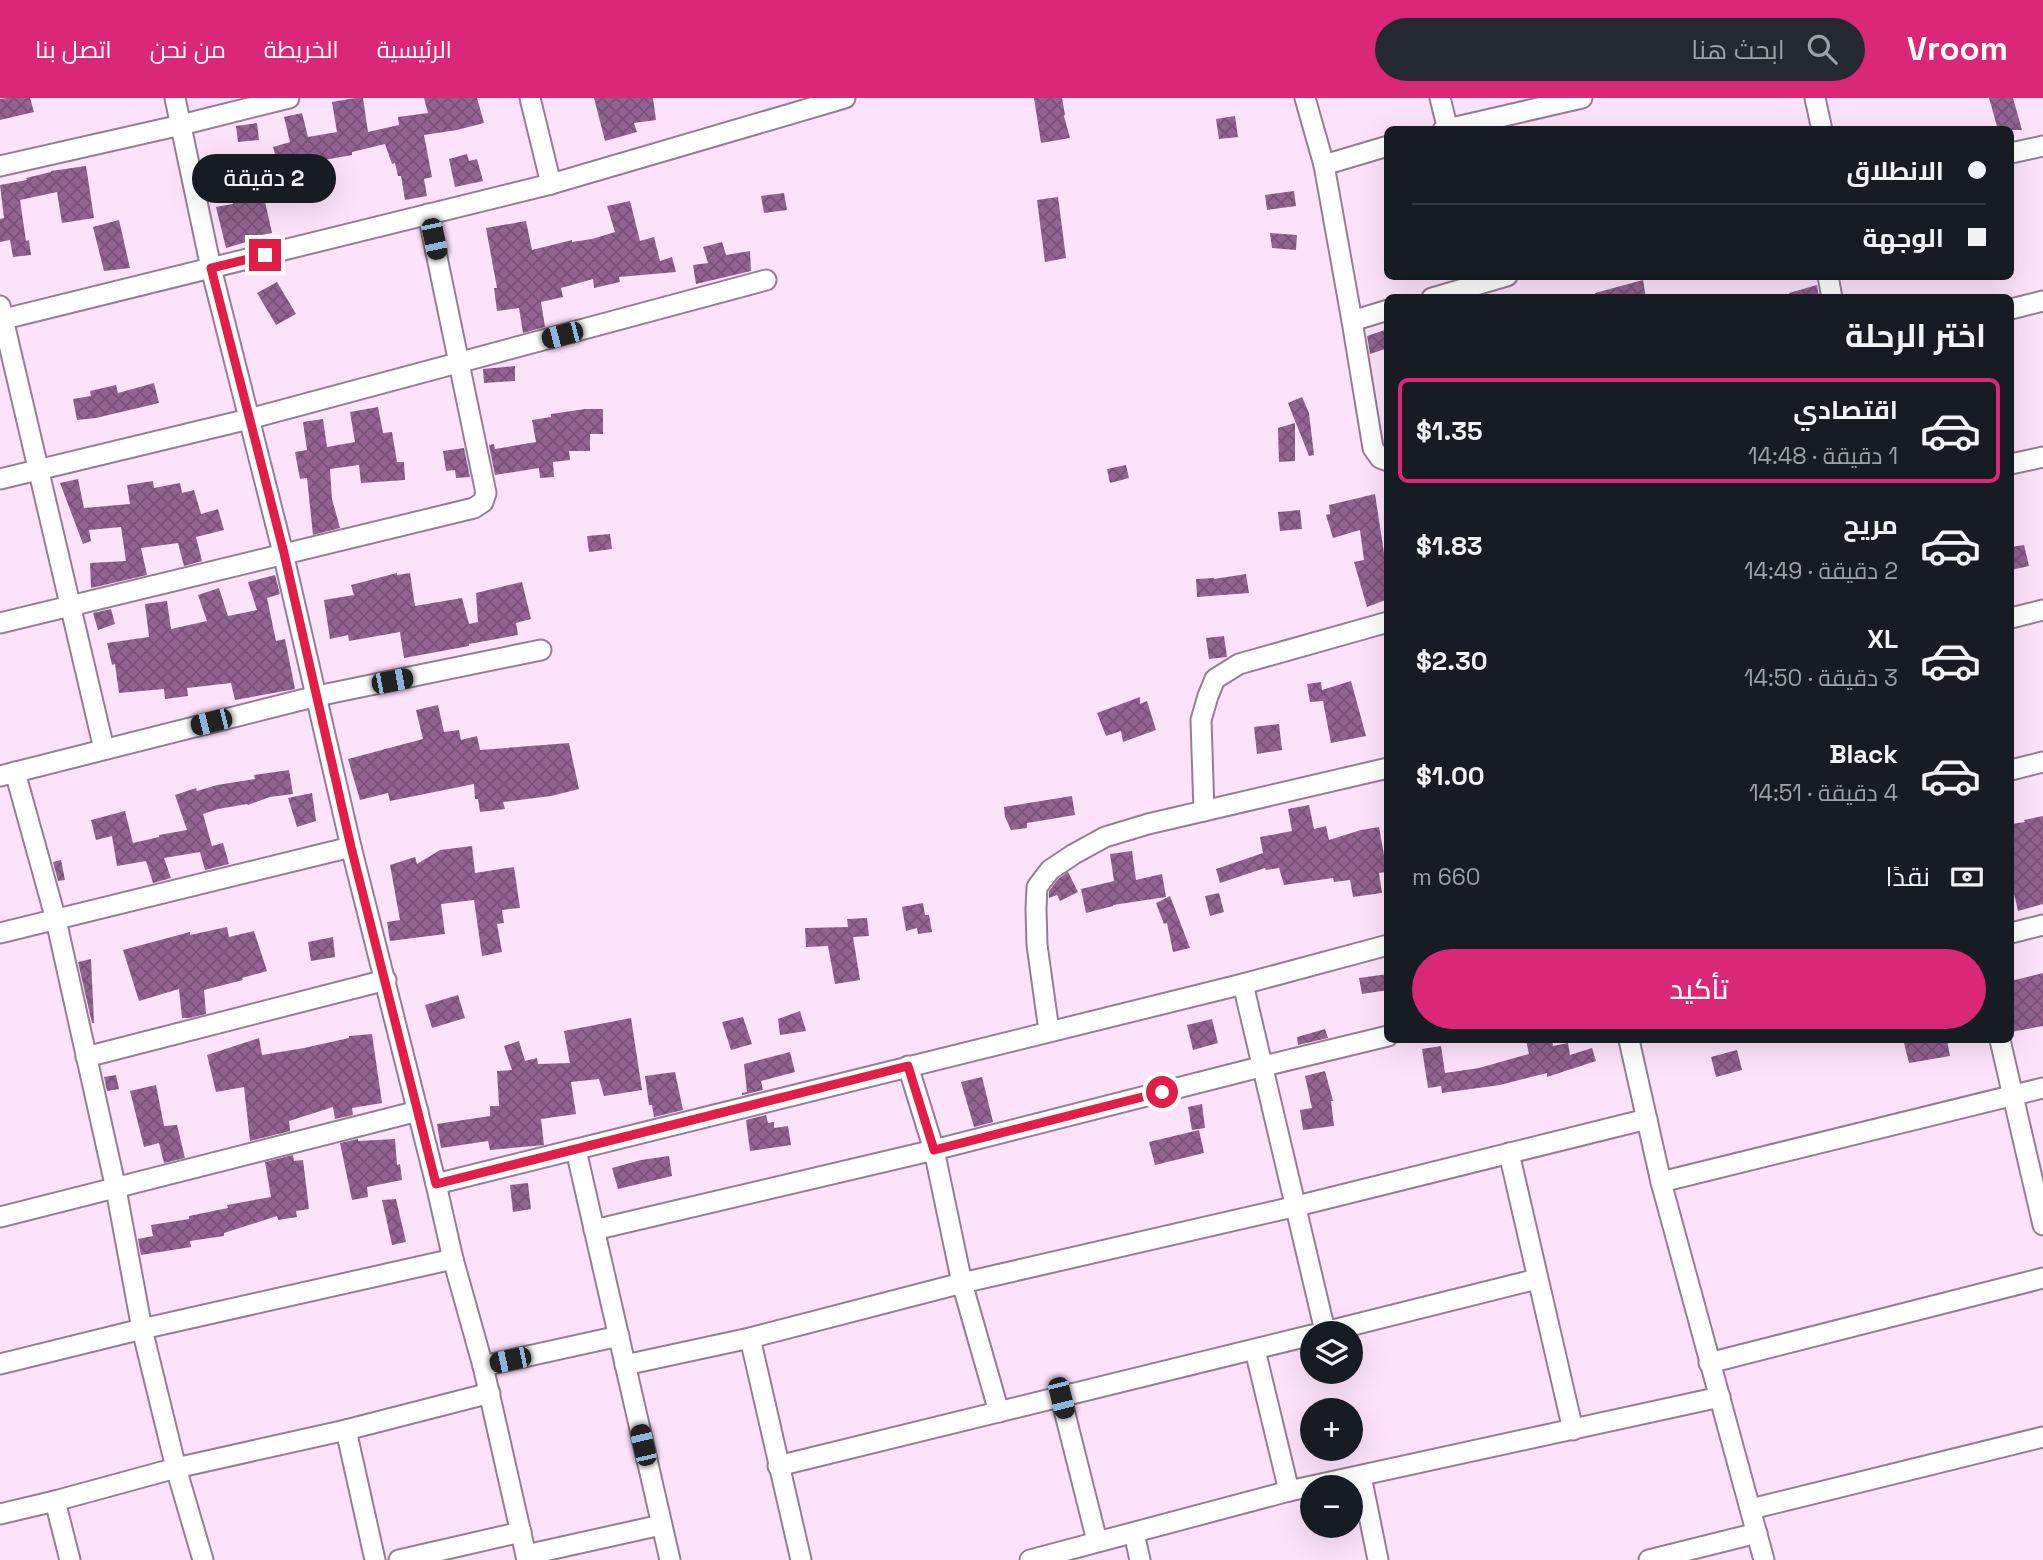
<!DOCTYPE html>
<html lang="ar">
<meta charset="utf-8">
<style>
body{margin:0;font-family:"Space Grotesk",Cairo,sans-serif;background:#242831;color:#f1f3f6;direction:rtl;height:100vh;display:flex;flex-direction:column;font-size:26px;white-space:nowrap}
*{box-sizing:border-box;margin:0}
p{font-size:23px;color:#9ea1a6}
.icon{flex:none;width:38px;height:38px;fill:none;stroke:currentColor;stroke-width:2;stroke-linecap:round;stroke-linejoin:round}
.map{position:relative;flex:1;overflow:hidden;direction:ltr}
.details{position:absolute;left:1384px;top:196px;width:630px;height:749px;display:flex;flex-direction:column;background:#171b24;border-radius:10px;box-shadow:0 7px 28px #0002;direction:rtl}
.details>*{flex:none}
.banner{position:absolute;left:1384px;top:28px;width:630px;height:154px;border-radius:10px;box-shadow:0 7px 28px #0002;direction:rtl;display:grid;align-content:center;height:154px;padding:0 28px;background:#171b24}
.buttons{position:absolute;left:1300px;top:1223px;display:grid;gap:14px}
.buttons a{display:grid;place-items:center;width:63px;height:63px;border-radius:50%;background:#171b24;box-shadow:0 7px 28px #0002;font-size:35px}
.end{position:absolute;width:32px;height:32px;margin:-16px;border:9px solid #e11d48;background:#fff;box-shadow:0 0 0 4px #fff}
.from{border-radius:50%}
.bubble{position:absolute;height:49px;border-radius:24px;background:#171b24;box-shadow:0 7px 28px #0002;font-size:23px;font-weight:600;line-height:49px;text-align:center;direction:rtl}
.car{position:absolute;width:21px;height:42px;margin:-21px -10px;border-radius:9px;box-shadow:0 0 5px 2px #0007;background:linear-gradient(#222 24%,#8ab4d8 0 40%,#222 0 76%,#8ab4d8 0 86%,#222 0)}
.banner b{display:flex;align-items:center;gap:24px;height:66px;font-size:26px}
.banner b+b{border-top:2px solid #363941}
.banner i{width:18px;height:18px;background:#f1f3f6}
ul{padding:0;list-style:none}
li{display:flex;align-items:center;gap:21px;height:105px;margin:0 14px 10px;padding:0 14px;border:4px solid transparent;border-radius:10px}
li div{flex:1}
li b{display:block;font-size:26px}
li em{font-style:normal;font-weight:600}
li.active{border-color:#db2777}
li>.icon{width:63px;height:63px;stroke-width:1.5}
h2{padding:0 28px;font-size:32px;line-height:84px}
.pay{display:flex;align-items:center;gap:18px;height:77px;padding:0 28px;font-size:26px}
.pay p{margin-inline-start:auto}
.primary-button{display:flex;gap:14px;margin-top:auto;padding:14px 28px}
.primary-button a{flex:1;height:80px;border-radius:42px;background:#db2777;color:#fff;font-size:28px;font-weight:600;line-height:80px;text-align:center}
header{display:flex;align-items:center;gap:42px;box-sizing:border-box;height:98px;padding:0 35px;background:#db2777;color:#fff}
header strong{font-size:33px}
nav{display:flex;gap:38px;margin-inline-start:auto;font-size:24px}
.search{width:490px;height:63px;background:#242831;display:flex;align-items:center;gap:18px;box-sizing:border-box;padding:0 24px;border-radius:38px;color:#9ea1a6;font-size:26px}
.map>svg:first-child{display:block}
.building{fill:url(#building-cross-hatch)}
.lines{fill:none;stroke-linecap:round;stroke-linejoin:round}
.minor-casing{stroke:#957d94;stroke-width:23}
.minor{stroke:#fff;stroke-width:19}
.route{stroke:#e11d48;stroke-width:9}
</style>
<header>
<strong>Vroom</strong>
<div class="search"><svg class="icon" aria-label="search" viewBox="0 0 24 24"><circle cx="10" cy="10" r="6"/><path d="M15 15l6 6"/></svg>ابحث هنا</div>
<nav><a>الرئيسية</a><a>الخريطة</a><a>من نحن</a><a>اتصل بنا</a></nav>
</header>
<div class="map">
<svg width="2043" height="1462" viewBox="0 0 2043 1462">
<defs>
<pattern id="building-cross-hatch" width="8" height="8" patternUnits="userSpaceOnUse" patternTransform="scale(1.75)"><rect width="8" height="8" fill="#936391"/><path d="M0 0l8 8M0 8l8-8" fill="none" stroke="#785177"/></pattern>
</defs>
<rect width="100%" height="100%" fill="#fee2fc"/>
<g class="building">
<polygon points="7,0 30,0 34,14 0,22 0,1"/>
<polygon points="355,0 363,0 368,34 399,27 398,19 428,15 424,0 477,0 484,25 457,32 424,37 432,79 424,81 427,98 405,102 401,78 398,78 395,65 392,66 385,46 352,54 352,57 279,70 273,49 290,44 284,19 302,15 308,39 337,34 332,4"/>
<polygon points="594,0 653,0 656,22 634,25 637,34 605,43"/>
<polygon points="1034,0 1062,0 1065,17 1064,18 1070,40 1041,45"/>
<polygon points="1989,0 2013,0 2022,32 1998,32"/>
<polygon points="1235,18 1238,39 1219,41 1216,21"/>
<polygon points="257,25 259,42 238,44 236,28"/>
<polygon points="467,56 469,63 477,61 483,83 455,89 449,61"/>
<polygon points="86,68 94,120 62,125 57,94 20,102 26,143 29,142 31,157 13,159 10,142 0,144 0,121 4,120 0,87 27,82 26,80 51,74 51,73"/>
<polygon points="296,80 298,92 264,99 272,135 245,140 246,144 226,150 216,109 233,106 229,90"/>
<polygon points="1294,93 1296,108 1267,112 1265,97"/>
<polygon points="784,95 787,112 764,115 761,98"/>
<polygon points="1058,99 1066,160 1045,164 1037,102"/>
<polygon points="630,103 640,143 654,139 660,163 672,159 676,174 619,179 620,184 594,190 593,181 561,190 563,199 541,204 545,229 523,235 519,210 497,213 494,190 497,190 486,130 526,123 532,152 572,142 572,144 592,141 615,134 607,108"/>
<polygon points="119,122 130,170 104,173 93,129"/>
<polygon points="1270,135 1297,137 1296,152 1272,150"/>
<polygon points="722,144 726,157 750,153 751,173 696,186 693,167 708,165 703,149"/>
<polygon points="1643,182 1646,200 1596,200 1595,195"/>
<polygon points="277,184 296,216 276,227 257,195"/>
<polygon points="1817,187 1819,200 1790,200 1789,195"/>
<polygon points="1388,231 1388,250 1370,256 1367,238"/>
<polygon points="515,268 515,283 484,285 483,271"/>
<polygon points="154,285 159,305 96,320 77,322 73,301 91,298 90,293 116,287 118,295"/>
<polygon points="1302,299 1309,315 1314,357 1309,358 1288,305"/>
<polygon points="378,309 383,335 392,334 397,364 404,364 405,382 361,385 359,367 330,371 332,401 340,430 313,437 307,380 300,381 295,354 307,352 303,324 323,321 327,349 355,344 350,314"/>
<polygon points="585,311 603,311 603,336 590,336 590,353 569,353 570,362 553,364 554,379 540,380 539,370 495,377 489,347 494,346 495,351 536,344 532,322 551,319 551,316"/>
<polygon points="1295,325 1295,363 1279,364 1278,330"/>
<polygon points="464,350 470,379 456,380 455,372 446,373 443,353"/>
<polygon points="1126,367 1129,380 1110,385 1107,371"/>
<polygon points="78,381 84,410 130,406 127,387 153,383 154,390 180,385 182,395 194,392 201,416 218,411 224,432 196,439 202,463 184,468 178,445 141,450 147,477 91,490 90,465 126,463 121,429 89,432 91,443 83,446 60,385"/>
<polygon points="1375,396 1384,455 1388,454 1388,501 1367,509 1354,464 1364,462 1360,432 1333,440 1326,417 1330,416 1329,407"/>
<polygon points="1300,412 1302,431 1280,433 1278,414"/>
<polygon points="610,436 612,451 589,454 587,438"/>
<polygon points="2024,447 2029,468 2011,472 2011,449"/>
<polygon points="397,475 397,477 410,475 415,508 462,500 469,526 478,524 476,495 522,484 531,521 516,525 518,537 469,546 469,548 404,560 400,534 349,543 348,537 330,541 324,502 354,497 351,487"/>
<polygon points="1246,476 1249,495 1197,499 1196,481 1214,480 1214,481"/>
<polygon points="275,477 280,496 267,500 276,543 285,541 295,591 235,602 231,585 187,590 188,598 165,601 164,591 119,595 115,566 112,567 107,545 149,539 145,506 167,503 171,531 207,523 198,497 219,490 228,518 257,512 248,484"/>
<polygon points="111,511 115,526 98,532 93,515"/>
<polygon points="1224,538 1227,559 1209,561 1206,540"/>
<polygon points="1351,583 1366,638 1331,645 1323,603 1310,604 1307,586 1321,584 1322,592"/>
<polygon points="1140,599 1140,606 1147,603 1156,632 1123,644 1121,633 1106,638 1097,615"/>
<polygon points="438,607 444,634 459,632 461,642 477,638 480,652 569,645 579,691 551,698 503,704 505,711 480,714 478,701 475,701 474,686 390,703 388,695 360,702 348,661 423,641 416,612"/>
<polygon points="1279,626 1282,652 1257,656 1254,629"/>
<polygon points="289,672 293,696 270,699 248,707 247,706 218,711 203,716 212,748 223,745 229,766 205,772 200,754 164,760 171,780 153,785 146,763 117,768 112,738 96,742 91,722 125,713 133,745 159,739 159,737 187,732 175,697 196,690 197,693 217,687 255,681 254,677"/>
<polygon points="312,695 316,723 297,729 288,700"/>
<polygon points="1072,698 1075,717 1027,725 1027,730 1011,732 1005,719 1004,709"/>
<polygon points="1309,707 1314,731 1326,728 1329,742 1361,732 1379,729 1387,774 1379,775 1382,795 1353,799 1350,782 1334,784 1333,780 1284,787 1279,770 1266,772 1265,770 1220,785 1216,771 1263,755 1260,739 1292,733 1288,711"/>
<polygon points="2043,718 2043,806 2018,813 2011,783 2011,726 2025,724 2024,722"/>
<polygon points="472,748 475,775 514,769 520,810 502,812 504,825 497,826 502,854 482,858 474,802 441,806 445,836 390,843 387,824 400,822 390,767 415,759 417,766 440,752"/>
<polygon points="1132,753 1136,782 1162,776 1166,799 1113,807 1113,808 1086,815 1081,791 1114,783 1110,756"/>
<polygon points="61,762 65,782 58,783 53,764"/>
<polygon points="1068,774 1078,794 1060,803 1057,797 1049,800 1049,793 1058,781"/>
<polygon points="1219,795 1224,814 1210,818 1205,798"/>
<polygon points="1170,798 1190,850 1173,854 1167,825 1164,826 1156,805"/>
<polygon points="923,805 925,817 929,817 932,834 918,836 917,830 906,833 902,809"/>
<polygon points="867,820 869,838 853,839 860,882 835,886 828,848 806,849 805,830 848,829 847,821"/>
<polygon points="227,829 229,839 254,833 267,873 242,880 243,882 204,892 206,916 189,920 182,920 179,891 139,903 123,852 190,834 190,837"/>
<polygon points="333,839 335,859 311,863 308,844"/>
<polygon points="91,861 94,925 92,925 78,864"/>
<polygon points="2043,875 2043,928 2011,934 2011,883"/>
<polygon points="1388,876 1388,892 1362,896 1359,880"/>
<polygon points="458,897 465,920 432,930 425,907"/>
<polygon points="800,913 806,933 780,937 778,921"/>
<polygon points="743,919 752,946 731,952 722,924"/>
<polygon points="631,920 642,992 604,998 599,981 571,984 576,1016 541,1021 544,1047 490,1052 488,1043 441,1050 437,1026 490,1018 490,1008 499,1008 497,973 512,972 504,948 519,943 525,963 537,960 538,966 570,965 564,933"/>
<polygon points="1212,921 1218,945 1193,952 1187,927"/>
<polygon points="1325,931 1328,940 1298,947 1297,939"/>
<polygon points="372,936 382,1005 352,1010 353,1017 335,1021 333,1009 289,1023 290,1033 250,1043 244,989 216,994 207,957 259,940 262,957 304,950 349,940 349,938"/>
<polygon points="1526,942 1552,942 1553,948 1568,945 1570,957 1592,950 1596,963 1547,979 1547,975 1500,987 1442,995 1441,988 1428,990 1422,951 1441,948 1445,975 1479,970 1529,956"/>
<polygon points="1917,942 1947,942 1950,958 1909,965 1904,945"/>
<polygon points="1737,952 1742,972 1716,979 1711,959"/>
<polygon points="790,954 795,974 761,983 763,992 742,997 742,995 747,994 744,966"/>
<polygon points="1325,973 1333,1003 1331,1003 1334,1028 1303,1032 1300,1012 1312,1010 1305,978"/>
<polygon points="675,974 683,1012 654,1019 652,1007 649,1007 645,978"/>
<polygon points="116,977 119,991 107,993 104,979"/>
<polygon points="982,979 993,1024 974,1029 961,984"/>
<polygon points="156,987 164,1028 177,1027 185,1060 164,1065 159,1045 144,1049 130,993"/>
<polygon points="1202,1006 1205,1030 1192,1032 1188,1009"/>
<polygon points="766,1017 768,1025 774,1024 774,1030 788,1028 791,1047 750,1053 746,1022"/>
<polygon points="1199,1032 1204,1055 1155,1067 1149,1044"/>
<polygon points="358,1041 358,1043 395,1041 397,1067 400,1066 402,1082 367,1089 368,1099 352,1102 340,1045"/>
<polygon points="293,1057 294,1063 303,1062 309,1111 296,1113 297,1119 278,1122 277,1118 224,1135 224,1138 190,1143 191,1149 141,1157 138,1141 153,1138 151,1127 189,1121 189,1118 228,1110 227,1107 271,1099 265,1064"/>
<polygon points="669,1058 672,1078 618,1091 612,1070 641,1062"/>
<polygon points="528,1085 531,1111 513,1114 510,1087"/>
<polygon points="396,1101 406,1144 392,1147 382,1102"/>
</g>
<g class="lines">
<g class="minor-casing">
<g id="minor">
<polyline points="175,0 211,170 283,455 351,749 436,1086 453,1161 483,1268 527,1462"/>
<polyline points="530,0 551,86"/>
<polyline points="1305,0 1324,67 1352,223 1373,350 1380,360 1388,363"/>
<polyline points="1440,0 1448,32"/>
<polyline points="1815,0 1822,32"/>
<polyline points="1443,32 1582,0"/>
<polyline points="2011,55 2043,48"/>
<polyline points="1324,67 1388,48"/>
<polyline points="0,68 181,27 289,0"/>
<polyline points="1828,178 1832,200"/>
<polyline points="1432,200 1507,178"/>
<polyline points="0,208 104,651"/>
<polyline points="2011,211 2043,203"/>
<polyline points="0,222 551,86 845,0"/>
<polyline points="1352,223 1388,212"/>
<polyline points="2011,366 2043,359"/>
<polyline points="0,381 249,321 766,182"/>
<polyline points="2011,520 2043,512"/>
<polyline points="0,525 474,410 483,404 486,395 428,116"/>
<polyline points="2011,672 2043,664"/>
<polyline points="15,674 56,822 116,1091 142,1231 176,1370 203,1462"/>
<polyline points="0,678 317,598 541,552"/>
<polyline points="1204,713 1201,622 1208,598 1215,581 1239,566 1388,524"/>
<polyline points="0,835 351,749"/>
<polyline points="2011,835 2043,827"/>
<polyline points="1243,886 1325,1233"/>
<polyline points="1049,933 1037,847 1036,811 1037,789 1050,772 1074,756 1105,739 1148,726 1388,670"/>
<polyline points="1629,942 1661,1084 1764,1462"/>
<polyline points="2000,942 2043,1127"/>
<polyline points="86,959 386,882"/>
<polyline points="908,968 934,1052 962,1185 999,1314"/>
<polyline points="576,1052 670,1462"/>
<polyline points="1509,1055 1573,1332"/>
<polyline points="1661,1084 2043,990"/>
<polyline points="436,1086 1243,886 1388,847"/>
<polyline points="0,1119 418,1013"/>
<polyline points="594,1132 934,1052 1264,968 1388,938"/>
<polyline points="1317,1236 1537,1181"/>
<polyline points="750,1240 801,1462"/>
<polyline points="1255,1252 1289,1393"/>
<polyline points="1709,1265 2043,1180"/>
<polyline points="0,1266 142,1231 453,1161"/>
<polyline points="625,1267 750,1240 962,1185 1297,1108 1647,1021"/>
<polyline points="483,1268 619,1238"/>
<polyline points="1061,1300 1097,1443"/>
<polyline points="346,1332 375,1462"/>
<polyline points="778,1368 1312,1237"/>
<polyline points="1361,1378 1378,1462"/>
<polyline points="55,1403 70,1462"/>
<polyline points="1751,1411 2043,1339"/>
<polyline points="0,1416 55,1403 176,1370 346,1332 490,1295"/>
<polyline points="1134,1435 1140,1462"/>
<polyline points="526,1457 661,1427"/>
<polyline points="399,1462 521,1434"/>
<polyline points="1030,1462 1289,1393 1720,1299"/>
<polyline points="1649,1462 1757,1435"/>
</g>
</g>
<use href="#minor" class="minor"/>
</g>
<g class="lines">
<polyline class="route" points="265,157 211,170 284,455 351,749 436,1086 908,968 934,1052 1162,994"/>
</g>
</svg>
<div class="buttons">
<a><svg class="icon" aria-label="layers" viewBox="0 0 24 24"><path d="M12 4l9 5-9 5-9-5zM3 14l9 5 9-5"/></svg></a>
<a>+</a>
<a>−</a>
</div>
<i class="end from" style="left:1162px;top:994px"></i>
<i class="end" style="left:265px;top:157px"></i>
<div class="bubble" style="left:192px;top:56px;width:144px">2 دقيقة</div>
<i class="car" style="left:434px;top:141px;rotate:168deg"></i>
<i class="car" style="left:562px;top:237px;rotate:255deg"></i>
<i class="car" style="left:392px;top:583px;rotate:79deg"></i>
<i class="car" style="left:211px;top:624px;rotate:256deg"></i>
<i class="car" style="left:510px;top:1262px;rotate:258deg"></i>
<i class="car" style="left:1061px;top:1300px;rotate:166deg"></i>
<i class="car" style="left:643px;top:1347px;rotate:347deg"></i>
<div class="banner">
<b><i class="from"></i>الانطلاق</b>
<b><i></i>الوجهة</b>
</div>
<section class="details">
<h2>اختر الرحلة</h2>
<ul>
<li class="active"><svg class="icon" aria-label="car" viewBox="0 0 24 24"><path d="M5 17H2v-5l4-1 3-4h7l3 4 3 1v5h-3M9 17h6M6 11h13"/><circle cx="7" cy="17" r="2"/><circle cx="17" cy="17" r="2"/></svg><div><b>اقتصادي</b><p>1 دقيقة · 14:48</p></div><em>$1.35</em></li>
<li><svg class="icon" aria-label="car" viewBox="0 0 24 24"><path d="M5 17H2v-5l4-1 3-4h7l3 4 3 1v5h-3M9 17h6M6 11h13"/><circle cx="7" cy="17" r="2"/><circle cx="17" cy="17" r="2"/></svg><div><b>مريح</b><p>2 دقيقة · 14:49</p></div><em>$1.83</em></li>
<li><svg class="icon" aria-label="car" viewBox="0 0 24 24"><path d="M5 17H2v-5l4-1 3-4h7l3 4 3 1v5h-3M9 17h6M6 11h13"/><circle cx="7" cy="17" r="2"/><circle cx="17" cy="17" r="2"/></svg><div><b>XL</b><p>3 دقيقة · 14:50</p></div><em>$2.30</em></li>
<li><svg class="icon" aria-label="car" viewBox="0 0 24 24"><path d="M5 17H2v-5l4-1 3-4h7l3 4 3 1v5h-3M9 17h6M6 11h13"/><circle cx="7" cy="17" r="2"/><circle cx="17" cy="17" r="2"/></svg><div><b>Black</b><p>4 دقيقة · 14:51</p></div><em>$1.00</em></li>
</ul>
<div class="pay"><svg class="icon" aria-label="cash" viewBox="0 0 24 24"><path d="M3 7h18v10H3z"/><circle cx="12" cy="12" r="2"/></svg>نقدًا<p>660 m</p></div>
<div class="primary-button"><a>تأكيد</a></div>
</section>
</div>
